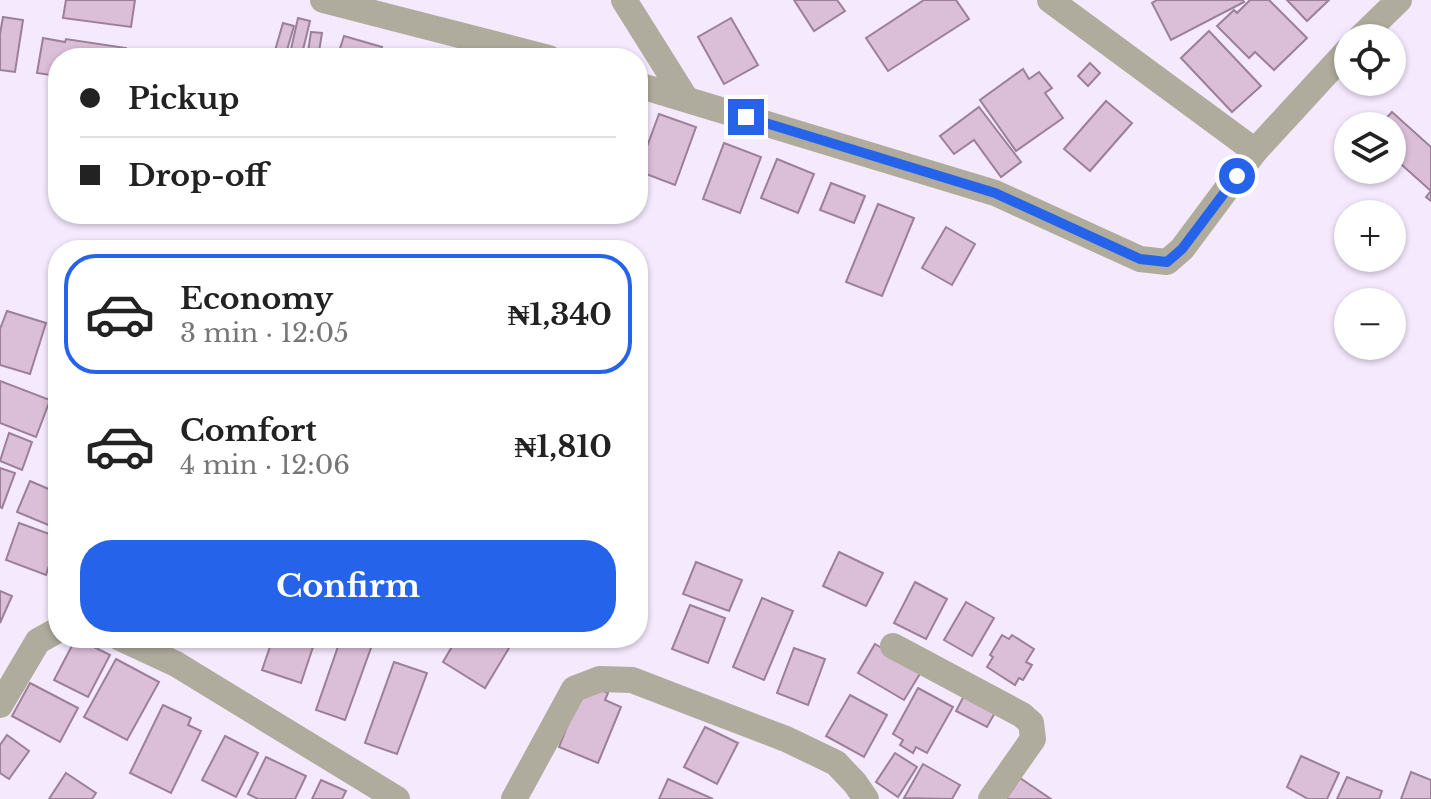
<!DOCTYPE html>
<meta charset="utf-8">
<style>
body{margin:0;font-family:"Libre Baskerville",serif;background:#f6f6f6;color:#222;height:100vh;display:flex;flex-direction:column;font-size:30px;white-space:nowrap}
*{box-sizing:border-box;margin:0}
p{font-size:26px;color:#767676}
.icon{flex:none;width:44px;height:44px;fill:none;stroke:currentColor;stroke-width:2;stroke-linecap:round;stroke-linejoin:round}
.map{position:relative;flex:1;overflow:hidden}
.sheet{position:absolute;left:48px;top:240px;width:600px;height:408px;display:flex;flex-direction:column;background:#fff;border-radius:32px;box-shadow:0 2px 6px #0004}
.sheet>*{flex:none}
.top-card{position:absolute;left:48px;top:48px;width:600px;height:176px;border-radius:32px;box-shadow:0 2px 6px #0004;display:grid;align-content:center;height:176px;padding:0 32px;background:#fff}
.fabs{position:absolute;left:1334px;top:24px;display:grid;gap:16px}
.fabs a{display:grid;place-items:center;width:72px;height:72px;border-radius:50%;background:#fff;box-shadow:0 2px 6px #0004;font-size:40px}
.end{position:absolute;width:36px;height:36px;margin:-18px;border:10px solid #2563eb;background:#fff;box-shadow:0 0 0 4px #fff}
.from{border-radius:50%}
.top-card b{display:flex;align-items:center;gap:28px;height:76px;font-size:30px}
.top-card b+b{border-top:2px solid #e0e0e0}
.top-card i{width:20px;height:20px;background:#222}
ul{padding:14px 0 0;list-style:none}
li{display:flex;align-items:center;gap:24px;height:120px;margin:0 16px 12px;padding:0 16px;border:4px solid transparent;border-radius:32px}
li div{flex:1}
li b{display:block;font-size:30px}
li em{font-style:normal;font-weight:700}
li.active{border-color:#2563eb}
li>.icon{width:72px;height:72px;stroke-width:1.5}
.action{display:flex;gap:16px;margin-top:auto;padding:16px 32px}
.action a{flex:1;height:92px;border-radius:32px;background:#2563eb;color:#fff;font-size:32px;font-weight:700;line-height:92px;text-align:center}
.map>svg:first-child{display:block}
.building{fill:#dbbed7;stroke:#9b8098;stroke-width:2}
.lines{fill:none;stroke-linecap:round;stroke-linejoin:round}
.minor{stroke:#afab9d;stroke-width:26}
.route{stroke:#2563eb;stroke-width:10}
</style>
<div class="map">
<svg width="1431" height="799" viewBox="0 0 1431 799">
<rect width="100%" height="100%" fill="#f5e9fd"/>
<g class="building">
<polygon points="66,0 135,0 131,27 63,18"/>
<polygon points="794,0 837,0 845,11 814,31"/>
<polygon points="924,0 956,0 969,19 888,71 866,38"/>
<polygon points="1157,0 1243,0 1244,2 1171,40 1152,3"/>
<polygon points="1250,0 1269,0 1307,38 1274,70 1255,52 1249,58 1217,26 1234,10 1237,13"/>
<polygon points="1287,0 1329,0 1307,21"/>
<polygon points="3,17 23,20 15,72 0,70 0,34"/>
<polygon points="298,18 310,21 301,58 289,58"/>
<polygon points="731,18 758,65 724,84 698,37"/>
<polygon points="283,23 294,26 285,57 274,54"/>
<polygon points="1209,31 1261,86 1232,112 1181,58"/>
<polygon points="311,32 322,33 318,58 307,58"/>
<polygon points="344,36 382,47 379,58 337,58"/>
<polygon points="43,38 65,42 66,39 126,48 126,54 137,58 58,58 58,76 37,73"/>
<polygon points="1090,63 1100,73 1088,86 1078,76"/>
<polygon points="1023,69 1029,79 1039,72 1052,88 1045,93 1063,118 1016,151 980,100"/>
<polygon points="1106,101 1132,123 1090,171 1064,149"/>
<polygon points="979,107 1021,162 1001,177 974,140 954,154 940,136"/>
<polygon points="1392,112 1431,147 1431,201 1426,197 1431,191 1392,156 1392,126 1379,126"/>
<polygon points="659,114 696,127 675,185 638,171"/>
<polygon points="724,143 761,157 740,213 703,199"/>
<polygon points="777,159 814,174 798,213 761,198"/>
<polygon points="831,183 865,196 854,223 820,210"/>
<polygon points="878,204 914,218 882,296 846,282"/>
<polygon points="946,227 975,244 952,285 922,268"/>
<polygon points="7,311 46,323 30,374 0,365 0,329"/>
<polygon points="0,381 50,400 36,437 0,423"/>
<polygon points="9,433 32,442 22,470 0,461"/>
<polygon points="0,468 15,473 2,508 0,507"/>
<polygon points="30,481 58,493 58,529 17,512"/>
<polygon points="19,523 58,537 46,575 6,560"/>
<polygon points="839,552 883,573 866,606 823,586"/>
<polygon points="696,562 742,580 729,611 683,594"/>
<polygon points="915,582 947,599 926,639 894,623"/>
<polygon points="0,591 12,596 0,623"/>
<polygon points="762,598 793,611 764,680 733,667"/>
<polygon points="966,602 994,618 972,656 944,640"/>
<polygon points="690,605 725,618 708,663 672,649"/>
<polygon points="1002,635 1009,639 1012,635 1034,649 1026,662 1032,665 1023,680 1019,678 1015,685 987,667 993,657 990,655"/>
<polygon points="76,638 110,655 88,697 54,680"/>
<polygon points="273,638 316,638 301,683 262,670"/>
<polygon points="341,638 352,638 372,645 345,720 316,710"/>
<polygon points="457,638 515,638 485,688 443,662"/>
<polygon points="875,644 921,672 904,700 858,673"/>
<polygon points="794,648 825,659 808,705 777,693"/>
<polygon points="116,659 159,682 127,740 84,717"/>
<polygon points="394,662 427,673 397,754 365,743"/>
<polygon points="30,683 78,708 60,742 12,716"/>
<polygon points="593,686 608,693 605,700 621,707 598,763 559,747 582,689"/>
<polygon points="918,688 953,707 927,753 916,747 913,753 900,745 903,740 893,734"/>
<polygon points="966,692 997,709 987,727 956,711"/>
<polygon points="850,695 887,715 864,757 826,736"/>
<polygon points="163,705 191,718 188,725 201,731 171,793 130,773"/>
<polygon points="705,727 738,743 717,784 684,767"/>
<polygon points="7,735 29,751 9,779 0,773 0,745"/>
<polygon points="225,736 258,753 236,797 202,780"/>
<polygon points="895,753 917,767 898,797 876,782"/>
<polygon points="1301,756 1339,773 1327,799 1308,799 1287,787"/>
<polygon points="266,757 306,776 295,799 258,799 248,794"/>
<polygon points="923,764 960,785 952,799 904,798"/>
<polygon points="1411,772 1431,780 1431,799 1401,799"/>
<polygon points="66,773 96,793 92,799 49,799"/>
<polygon points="1347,777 1382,791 1379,799 1337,799"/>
<polygon points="1020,778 1051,799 1006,799"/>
<polygon points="668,779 713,799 659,799"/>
<polygon points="321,780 346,791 342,799 312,799"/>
</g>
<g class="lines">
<g class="minor">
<polyline points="323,0 549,58"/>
<polyline points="624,0 686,99"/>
<polyline points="1050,0 1255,151"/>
<polyline points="1360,38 1399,0"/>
<polyline points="638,85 995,193 1140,259 1167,262 1182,249 1255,151 1348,50"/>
<polyline points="120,638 176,664 397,799"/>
<polyline points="893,646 1022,715 1031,723 1033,739 991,799"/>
<polyline points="0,705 38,641 58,630"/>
<polyline points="514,799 574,689 600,679 632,680 786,739 836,763 855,783 866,799"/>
</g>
</g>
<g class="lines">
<polyline class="route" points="746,117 995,193 1140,259 1167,262 1182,249 1237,176"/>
</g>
</svg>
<div class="fabs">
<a><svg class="icon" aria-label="locate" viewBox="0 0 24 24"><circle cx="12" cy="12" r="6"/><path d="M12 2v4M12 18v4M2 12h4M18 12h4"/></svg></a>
<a><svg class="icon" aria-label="layers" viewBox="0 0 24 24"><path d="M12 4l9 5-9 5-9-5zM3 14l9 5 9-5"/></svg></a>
<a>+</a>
<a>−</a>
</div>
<i class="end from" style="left:1237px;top:176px"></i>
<i class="end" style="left:746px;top:117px"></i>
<div class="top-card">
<b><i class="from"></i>Pickup</b>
<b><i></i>Drop-off</b>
</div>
<section class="sheet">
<ul>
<li class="active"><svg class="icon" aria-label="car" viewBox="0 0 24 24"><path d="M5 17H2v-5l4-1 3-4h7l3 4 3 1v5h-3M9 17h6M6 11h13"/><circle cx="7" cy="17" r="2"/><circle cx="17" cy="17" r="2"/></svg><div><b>Economy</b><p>3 min · 12:05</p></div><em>₦1,340</em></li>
<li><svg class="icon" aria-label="car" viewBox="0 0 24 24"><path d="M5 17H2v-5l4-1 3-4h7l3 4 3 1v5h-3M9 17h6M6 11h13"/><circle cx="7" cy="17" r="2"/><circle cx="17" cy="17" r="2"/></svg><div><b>Comfort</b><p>4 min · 12:06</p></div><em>₦1,810</em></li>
</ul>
<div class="action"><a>Confirm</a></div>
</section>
</div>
